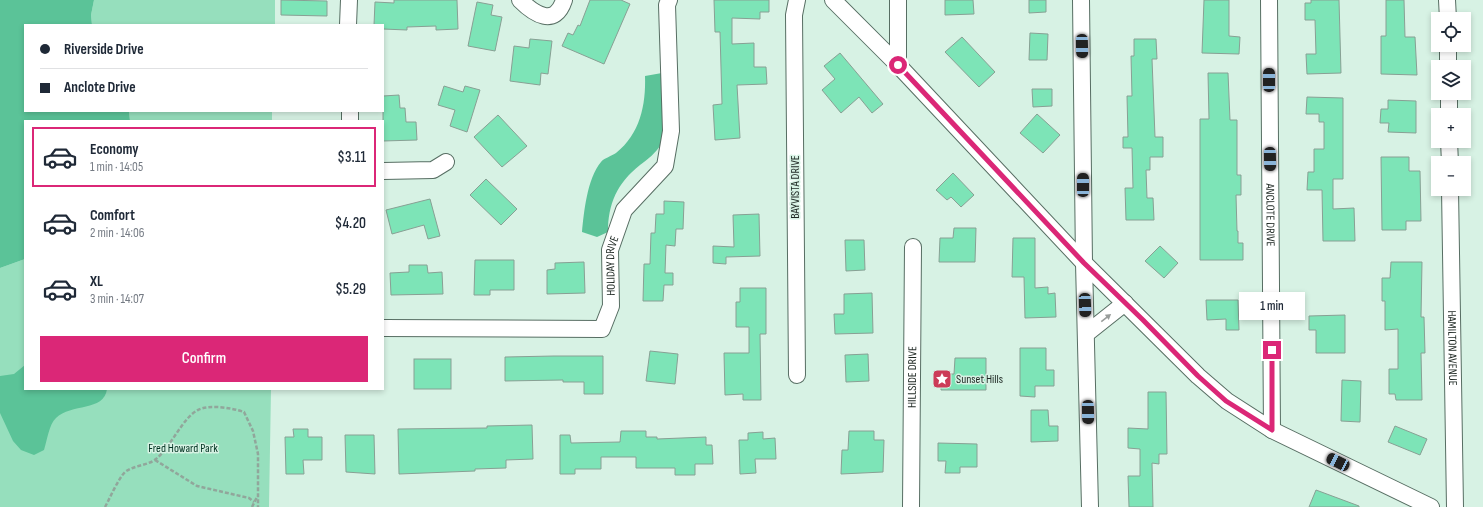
<!DOCTYPE html>
<meta charset="utf-8">
<style>
body{margin:0;font-family:"Sofia Sans Condensed",sans-serif;background:#f6f6f7;color:#1f2937;height:100vh;display:flex;flex-direction:column;font-size:15px;white-space:nowrap}
*{box-sizing:border-box;margin:0}
p{font-size:13px;color:#747a83}
.icon{flex:none;width:22px;height:22px;fill:none;stroke:currentColor;stroke-width:2;stroke-linecap:round;stroke-linejoin:round}
.map{position:relative;flex:1;overflow:hidden}
.panel{position:absolute;left:24px;top:120px;width:360px;height:270px;display:flex;flex-direction:column;background:#fff;border-radius:0px;box-shadow:0 2px 6px #0003}
.panel>*{flex:none}
.banner{position:absolute;left:24px;top:24px;width:360px;height:88px;border-radius:0px;box-shadow:0 2px 6px #0003;display:grid;align-content:center;height:88px;padding:0 16px;background:#fff}
.controls{position:absolute;left:1431px;top:12px;display:grid;gap:8px}
.controls a{display:grid;place-items:center;width:40px;height:40px;border-radius:0px;background:#fff;box-shadow:0 2px 6px #0003;font-size:20px}
.end{position:absolute;width:18px;height:18px;margin:-9px;border:5px solid #db2777;background:#fff;box-shadow:0 0 0 2px #fff}
.from{border-radius:50%}
.bubble{position:absolute;height:28px;border-radius:0px;background:#fff;box-shadow:0 2px 6px #0003;font-size:13px;font-weight:600;line-height:28px;text-align:center}
.car{position:absolute;width:12px;height:24px;margin:-12px -6px;border-radius:5px;box-shadow:0 0 3px 1px #0007;background:linear-gradient(#222 24%,#8ab4d8 0 40%,#222 0 76%,#8ab4d8 0 86%,#222 0)}
.banner b{display:flex;align-items:center;gap:14px;height:38px;font-size:15px}
.banner b+b{border-top:1px solid #e0e1e3}
.banner i{width:10px;height:10px;background:#1f2937}
ul{padding:7px 0 0;list-style:none}
li{display:flex;align-items:center;gap:12px;height:60px;margin:0 8px 6px;padding:0 8px;border:2px solid transparent;border-radius:0px}
li div{flex:1}
li b{display:block;font-size:15px}
li em{font-style:normal;font-weight:600}
li.on{border-color:#db2777}
li>.icon{width:36px;height:36px;stroke-width:1.5}
.primary-button{display:flex;gap:8px;margin-top:auto;padding:8px 16px}
.primary-button a{flex:1;height:46px;border-radius:0px;background:#db2777;color:#fff;font-size:16px;font-weight:600;line-height:46px;text-align:center}
.map>svg:first-child{display:block}
.green{fill:#96dfbd}
.water{fill:#5bc398}
.building{fill:#7de4b7;stroke:#88a094}
.lines{fill:none;stroke-linecap:round;stroke-linejoin:round}
.minor-casing{stroke:#576e63;stroke-width:18}
.path{stroke:#91a69b;stroke-width:2.5;stroke-dasharray:4 2;stroke-linecap:butt}
.minor{stroke:#fff;stroke-width:16}
.oneway{fill:#999d9b}
.route{stroke:#db2777;stroke-width:5}
.labels{text-anchor:middle;dominant-baseline:central;stroke-width:3;stroke-linejoin:round;paint-order:stroke}
.street-label{font-size:12px;fill:#1c2621;stroke:#d7f2e4}
.poi-label{font-size:12px;fill:#1c2621;stroke:#d7f2e4;text-anchor:start}
.park-label{font-size:12px;fill:#023322;stroke:#d7f2e4}
</style>
<div class="map">
<svg width="1483" height="507" viewBox="0 0 1483 507">
<rect width="100%" height="100%" fill="#d7f2e4"/>
<g class="green">
<polygon points="94,0 275,0 275,25 92,25 91,15"/>
<polygon points="129,111 272,111 272,121 130,121"/>
<polygon points="25,259 25,389 271,389 269,507 0,507 0,268"/>
</g>
<g class="water">
<polygon points="0,0 94,0 91,15 92,25 25,25 25,111 129,111 130,121 25,121 25,259 0,268"/>
<path d="M662,73c1,15 6,58 -1,71 -4,8 -14,16 -21,21 -23,18 -32,39 -32,67l-11,5 -15,-5c2,-20 5,-53 19,-70 3,-4 11,-6 15,-9 24,-19 30,-48 29,-77z"/>
<path d="M25,365v24h82c-3,23 -36,14 -51,29 -7,6 -9,23 -12,32l-10,5 -13,-5 -8,-9 -13,-28v-37l14,-2z"/>
</g>
<g class="building">
<polygon points="281,0 327,1 327,16 281,15"/>
<polygon points="394,0 457,0 458,29 436,30 436,26 407,27 407,30 383,29 383,25 374,25 375,2 394,3"/>
<polygon points="590,0 621,0 630,4 604,64 562,46 568,33 573,35 578,25 580,26"/>
<polygon points="714,0 769,0 769,12 760,12 760,19 732,18 732,44 754,43 754,67 766,67 767,84 737,85 740,138 715,140 713,105 722,104 720,32 715,32"/>
<polygon points="945,0 973,0 974,14 945,15"/>
<polygon points="1029,0 1046,0 1046,12 1029,13"/>
<polygon points="1204,0 1229,0 1229,36 1240,37 1239,54 1202,53"/>
<polygon points="1311,0 1339,0 1341,73 1307,74 1306,54 1316,54 1315,20 1305,20 1305,3 1311,3"/>
<polygon points="1386,0 1404,0 1405,37 1415,37 1417,75 1381,74 1381,36 1386,36"/>
<polygon points="477,2 493,5 491,15 502,17 495,51 468,46"/>
<polygon points="1030,33 1048,34 1047,60 1029,60"/>
<polygon points="962,37 995,72 979,87 945,52"/>
<polygon points="530,39 552,41 548,74 541,73 540,85 510,81 514,46 529,48"/>
<polygon points="1134,39 1156,39 1157,59 1152,59 1155,137 1163,137 1163,157 1150,157 1150,170 1146,170 1147,198 1153,198 1154,220 1126,220 1125,188 1133,188 1132,148 1123,148 1123,137 1128,137 1127,96 1132,96 1131,56 1134,56"/>
<polygon points="840,53 883,104 872,113 859,97 841,113 822,90 835,79 824,66"/>
<polygon points="1208,73 1228,73 1230,120 1237,120 1237,175 1241,175 1241,195 1236,195 1237,231 1238,231 1238,243 1243,243 1243,260 1200,260 1200,119 1209,119"/>
<polygon points="444,86 463,92 465,86 480,90 467,132 450,126 455,110 438,105"/>
<polygon points="1032,89 1052,89 1052,106 1033,107"/>
<polygon points="399,95 400,108 405,108 406,122 416,122 417,140 383,141 383,96"/>
<polygon points="1307,97 1343,98 1343,179 1333,179 1333,209 1354,208 1355,241 1323,241 1322,190 1307,190 1308,172 1314,172 1314,149 1324,149 1324,122 1319,122 1319,114 1306,114"/>
<polygon points="1388,100 1416,101 1416,133 1388,132 1389,123 1380,123 1381,109 1388,109"/>
<polygon points="1037,114 1060,135 1043,153 1020,133"/>
<polygon points="498,115 527,146 502,167 474,137"/>
<polygon points="1381,157 1409,157 1409,171 1420,171 1421,221 1406,221 1406,230 1382,230"/>
<polygon points="953,173 974,195 961,207 951,197 947,200 936,190"/>
<polygon points="486,179 517,209 501,225 470,195"/>
<polygon points="430,199 440,236 428,239 424,225 392,234 386,210"/>
<polygon points="664,201 684,202 683,229 676,229 675,246 666,245 665,273 673,273 673,285 664,285 663,301 643,301 644,264 650,264 651,233 655,233 656,214 664,214"/>
<polygon points="759,214 760,256 726,257 726,264 713,263 713,246 734,247 733,215"/>
<polygon points="954,228 976,228 975,262 939,262 940,238 953,238"/>
<polygon points="1013,238 1035,238 1035,288 1048,287 1048,294 1055,293 1056,317 1025,318 1024,277 1012,277"/>
<polygon points="845,240 864,240 865,270 846,271"/>
<polygon points="1160,246 1178,263 1164,278 1145,261"/>
<polygon points="475,260 514,260 514,290 490,290 490,295 474,295"/>
<polygon points="584,262 585,293 547,294 547,270 555,269 555,263"/>
<polygon points="1391,262 1422,262 1421,317 1424,317 1425,353 1421,353 1422,400 1396,400 1395,394 1389,394 1389,369 1398,369 1398,329 1385,330 1385,301 1382,301 1382,278 1390,278"/>
<polygon points="409,265 427,265 428,273 442,272 443,294 391,295 390,273 409,272"/>
<polygon points="740,288 766,288 766,334 760,334 761,400 743,400 743,394 725,395 724,353 749,353 749,327 736,327 736,302 740,302"/>
<polygon points="872,293 873,333 835,334 834,314 844,314 844,294"/>
<polygon points="1206,300 1238,300 1239,330 1226,330 1226,319 1207,320"/>
<polygon points="1345,315 1345,353 1316,353 1316,330 1309,330 1309,316"/>
<polygon points="1020,348 1046,348 1046,370 1054,370 1054,386 1035,386 1035,397 1020,396"/>
<polygon points="650,351 678,354 675,384 646,381"/>
<polygon points="868,354 869,381 846,382 845,355"/>
<polygon points="554,356 603,356 603,394 584,394 584,382 563,382 563,380 505,381 505,357"/>
<polygon points="955,358 986,358 986,390 941,390 941,374 954,374"/>
<rect x="414" y="359" width="37" height="30"/>
<polygon points="1342,380 1361,381 1360,422 1341,421"/>
<polygon points="1148,392 1166,392 1167,454 1159,454 1159,464 1152,463 1153,507 1129,507 1128,476 1140,476 1140,449 1128,448 1128,428 1148,429"/>
<polygon points="1031,410 1048,410 1049,426 1058,426 1058,441 1031,442"/>
<polygon points="532,425 533,459 506,460 506,468 475,469 475,471 399,474 398,429 487,428 487,426"/>
<polygon points="1395,426 1427,439 1420,455 1388,442"/>
<polygon points="293,429 308,429 308,437 322,437 322,460 303,460 304,474 286,474 285,437 294,437"/>
<polygon points="621,431 646,431 646,437 657,437 657,439 706,437 706,445 712,445 713,464 695,464 695,475 675,475 675,468 636,468 636,457 601,457 601,469 575,469 575,474 560,474 560,435 570,435 571,443 620,442"/>
<polygon points="849,431 874,431 874,440 884,440 883,472 841,474 842,450 848,450"/>
<polygon points="763,432 763,439 775,438 776,459 755,459 756,473 740,474 739,440 748,440 748,433"/>
<polygon points="345,435 374,435 375,474 346,472"/>
<polygon points="938,443 977,444 977,467 960,467 960,473 945,473 946,461 938,461"/>
<polygon points="1316,490 1359,506 1359,507 1309,507"/>
</g>
<g class="lines">
<g class="minor-casing">
<g id="minor">
<path d="M520,0c14,14 35,28 44,0"/>
<polyline points="833,0 898,65 1084,263 1198,376 1227,401 1272,430 1431,507"/>
<polyline points="898,0 898,65"/>
<polyline points="1081,0 1084,263 1090,507"/>
<path id="s1" d="M1269,0l3,430"/>
<polyline points="1447,0 1448,19"/>
<polyline points="348,25 349,0"/>
<polyline points="1448,45 1448,67"/>
<polyline points="1449,93 1449,115"/>
<polyline points="350,111 350,121"/>
<polyline points="1449,141 1450,163"/>
<polyline points="383,171 433,170 446,162"/>
<path id="s2" d="M1450,189l5,318"/>
<path id="s3" d="M383,328l219,1 9,-23 -1,-56 14,-40 41,-44 6,-35 -4,-126 2,-5"/>
<polyline points="1086,334 1125,303"/>
<polyline points="797,375 794,15 797,0"/>
<path id="s4" d="M911,507l2,-260"/>
</g>
</g>
<g class="path">
<polyline points="155,460 197,486 249,498 254,502"/>
<path d="M105,507c5,-9 13,-28 20,-35 9,-7 22,-6 31,-13 15,-12 27,-42 42,-49 11,-6 34,-2 46,2l9,19 5,23v53"/>
<polyline points="252,507 257,497"/>
</g>
<use href="#minor" class="minor"/>
</g>
<defs><path id="oneway-solid" d="M-6-.8H1V-3.2L6.5 0L1 3.2V.8H-6Z"/></defs>
<use class="oneway" href="#oneway-solid" transform="translate(1106 318) rotate(-38)"/>
<g class="lines">
<polyline class="route" points="898,65 1084,263 1143,320 1198,376 1226,401 1272,430 1272,350"/>
</g>
<defs>
<g id="sight-square" transform="scale(1)"><rect x="-9" y="-9" width="18" height="18" rx="4" fill="#cc3c58" stroke="#d7f2e4"/><path d="M0-6L1.8-2.2L6-1.7L2.9 1.2L3.7 5.4L0 3.3L-3.7 5.4L-2.9 1.2L-6-1.7L-1.8-2.2Z" fill="#fff"/></g>
</defs>
<g fill-rule="evenodd">
<use href="#sight-square" x="942" y="379"/>
</g>
<g class="labels">
<g class="street-label">
<text transform="translate(795 187) rotate(-90)">BAYVISTA DRIVE</text>
<text stroke="none"><textPath href="#s1" startOffset="215">ANCLOTE DRIVE</textPath></text>
<text stroke="none"><textPath href="#s3" startOffset="284">HOLIDAY DRIVE</textPath></text>
<text stroke="none"><textPath href="#s2" startOffset="159">HAMILTON AVENUE</textPath></text>
<text stroke="none"><textPath href="#s4" startOffset="130">HILLSIDE DRIVE</textPath></text>
</g>
<g class="poi-label">
<text x="956" y="379">Sunset Hills</text>
</g>
<g class="park-label">
<text x="183" y="448">Fred Howard Park</text>
</g>
</g>
</svg>
<div class="controls">
<a><svg class="icon" aria-label="locate" viewBox="0 0 24 24"><circle cx="12" cy="12" r="6"/><path d="M12 2v4M12 18v4M2 12h4M18 12h4"/></svg></a>
<a><svg class="icon" aria-label="layers" viewBox="0 0 24 24"><path d="M12 4l9 5-9 5-9-5zM3 14l9 5 9-5"/></svg></a>
<a>+</a>
<a>−</a>
</div>
<i class="end from" style="left:898px;top:65px"></i>
<i class="end" style="left:1272px;top:350px"></i>
<div class="bubble" style="left:1239px;top:292px;width:66px">1 min</div>
<i class="car" style="left:1082px;top:46px;rotate:179deg"></i>
<i class="car" style="left:1269px;top:80px;rotate:0deg"></i>
<i class="car" style="left:1270px;top:159px;rotate:179deg"></i>
<i class="car" style="left:1083px;top:185px;rotate:0deg"></i>
<i class="car" style="left:1085px;top:305px;rotate:178deg"></i>
<i class="car" style="left:1088px;top:412px;rotate:179deg"></i>
<i class="car" style="left:1338px;top:462px;rotate:296deg"></i>
<div class="banner">
<b><i class="from"></i>Riverside Drive</b>
<b><i></i>Anclote Drive</b>
</div>
<section class="panel">
<ul>
<li class="on"><svg class="icon" aria-label="car" viewBox="0 0 24 24"><path d="M5 17H2v-5l4-1 3-4h7l3 4 3 1v5h-3M9 17h6M6 11h13"/><circle cx="7" cy="17" r="2"/><circle cx="17" cy="17" r="2"/></svg><div><b>Economy</b><p>1 min · 14:05</p></div><em>$3.11</em></li>
<li><svg class="icon" aria-label="car" viewBox="0 0 24 24"><path d="M5 17H2v-5l4-1 3-4h7l3 4 3 1v5h-3M9 17h6M6 11h13"/><circle cx="7" cy="17" r="2"/><circle cx="17" cy="17" r="2"/></svg><div><b>Comfort</b><p>2 min · 14:06</p></div><em>$4.20</em></li>
<li><svg class="icon" aria-label="car" viewBox="0 0 24 24"><path d="M5 17H2v-5l4-1 3-4h7l3 4 3 1v5h-3M9 17h6M6 11h13"/><circle cx="7" cy="17" r="2"/><circle cx="17" cy="17" r="2"/></svg><div><b>XL</b><p>3 min · 14:07</p></div><em>$5.29</em></li>
</ul>
<div class="primary-button"><a>Confirm</a></div>
</section>
</div>
